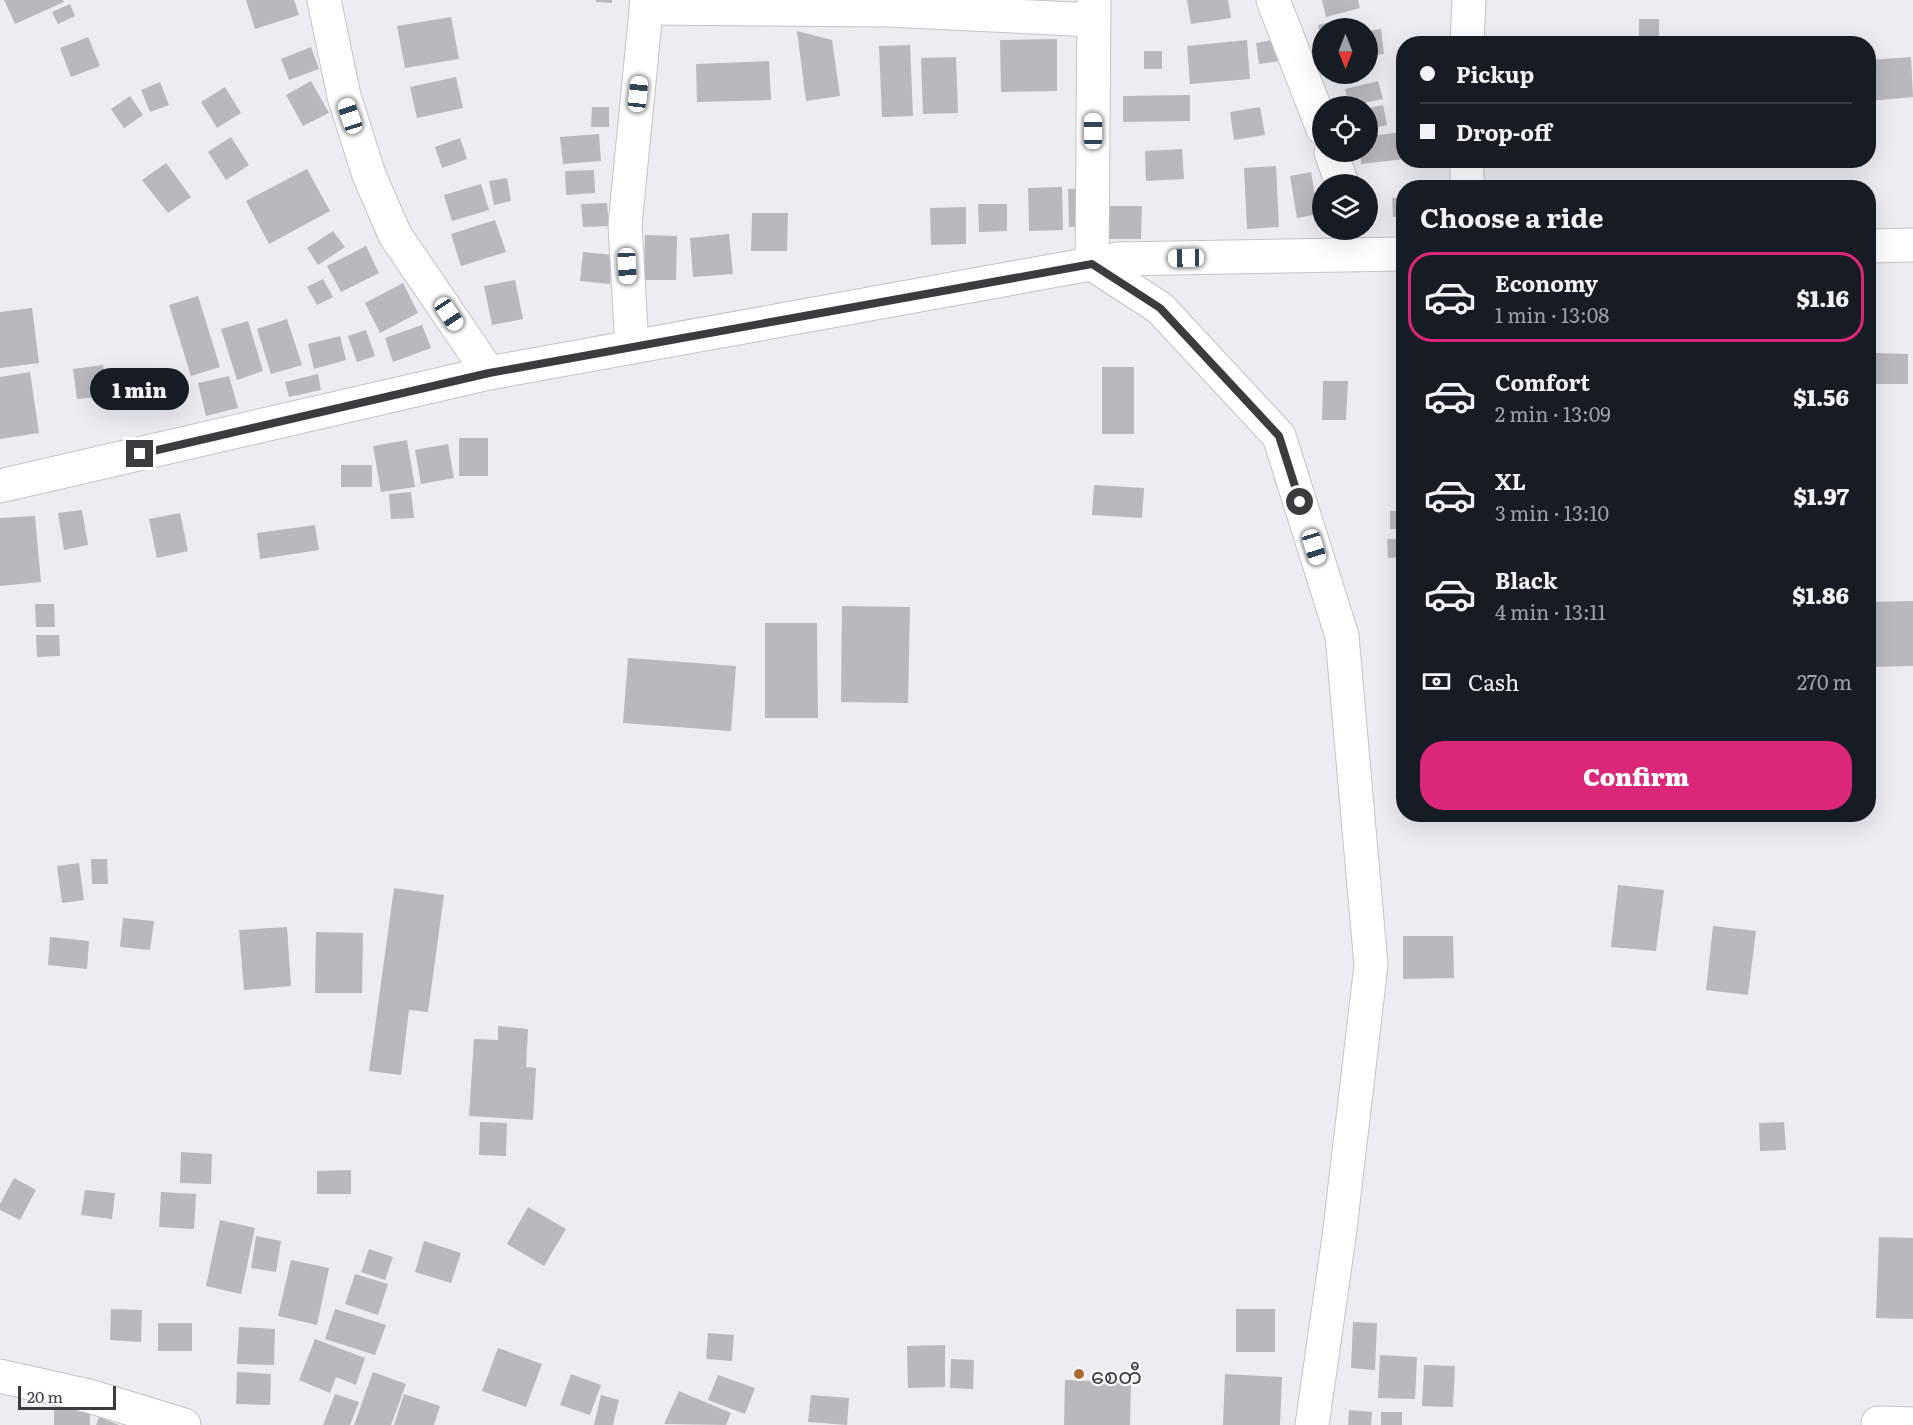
<!DOCTYPE html>
<meta charset="utf-8">
<style>
body{margin:0;font-family:Literata,"Noto Sans Myanmar",serif;background:#20242c;color:#f1f3f6;height:100vh;display:flex;flex-direction:column;font-size:22px;white-space:nowrap}
*{box-sizing:border-box;margin:0}
p{font-size:20px;color:#9ea1a6}
.icon{flex:none;width:33px;height:33px;fill:none;stroke:currentColor;stroke-width:2;stroke-linecap:round;stroke-linejoin:round}
.map{position:relative;flex:1;overflow:hidden}
.sheet{position:absolute;left:1396px;top:180px;width:480px;height:642px;display:flex;flex-direction:column;background:#171b24;border-radius:24px;box-shadow:0 6px 24px #0002}
.sheet>*{flex:none}
.hud{position:absolute;left:1396px;top:36px;width:480px;height:132px;border-radius:24px;box-shadow:0 6px 24px #0002;display:grid;align-content:center;height:132px;padding:0 24px;background:#171b24}
.needle{width:39px;rotate:180deg}
.controls{position:absolute;left:1312px;top:18px;display:grid;gap:12px}
.controls a{display:grid;place-items:center;width:66px;height:66px;border-radius:50%;background:#171b24;box-shadow:0 6px 24px #0002;font-size:30px}
.scale{position:absolute;left:18px;bottom:15px;width:98px;box-sizing:border-box;padding-left:6px;border:3px solid #3c3c3e;border-top:0;font-size:16px;line-height:21px;white-space:nowrap;color:#3c3c3e;-webkit-text-stroke:4px #faf9ff;paint-order:stroke}
.end{position:absolute;width:27px;height:27px;margin:-14px;border:8px solid #3c3c3e;background:#fff;box-shadow:0 0 0 3px #fff}
.from{border-radius:50%}
.bubble{position:absolute;height:42px;border-radius:21px;background:#171b24;box-shadow:0 6px 24px #0002;font-size:20px;font-weight:800;line-height:42px;text-align:center}
.car{position:absolute;width:18px;height:36px;margin:-18px -9px;border-radius:8px;box-shadow:0 0 4px 2px #0007;background:linear-gradient(#fff 24%,#345 0 40%,#fff 0 76%,#345 0 86%,#fff 0)}
.hud b{display:flex;align-items:center;gap:21px;height:57px;font-size:22px}
.hud b+b{border-top:2px solid #363941}
.hud i{width:15px;height:15px;background:#f1f3f6}
ul{padding:0;list-style:none}
li{display:flex;align-items:center;gap:18px;height:90px;margin:0 12px 9px;padding:0 12px;border:3px solid transparent;border-radius:24px}
li div{flex:1}
li b{display:block;font-size:22px}
li em{font-style:normal;font-weight:800}
li.active{border-color:#db2777}
li>.icon{width:54px;height:54px;stroke-width:1.5}
h2{padding:0 24px;font-size:27px;line-height:72px}
.pay{display:flex;align-items:center;gap:15px;height:66px;padding:0 24px;font-size:22px}
.pay p{margin-inline-start:auto}
.action{display:flex;gap:12px;margin-top:auto;padding:12px 24px}
.action a{flex:1;height:69px;border-radius:24px;background:#db2777;color:#fff;font-size:24px;font-weight:800;line-height:69px;text-align:center}
.map>svg:first-child{display:block}
.building{fill:#b9b8bd}
.lines{fill:none;stroke-linecap:round;stroke-linejoin:round}
.minor-casing{stroke:#c4c3c8;stroke-width:35}
.minor{stroke:#fff;stroke-width:33}
.route{stroke:#3c3c3e;stroke-width:8}
.poi-dot{fill:#a96b30;stroke:#faf9ff;stroke-width:2}
.labels{text-anchor:middle;dominant-baseline:central;stroke-width:4.5;stroke-linejoin:round;paint-order:stroke}
.poi-label{font-size:21px;fill:#3c3c3e;stroke:#faf9ff;text-anchor:start}
</style>
<div class="map">
<svg width="1913" height="1425" viewBox="0 0 1913 1425">
<rect width="100%" height="100%" fill="#edecf1"/>
<g class="building">
<polygon points="4,0 63,0 64,2 15,24"/>
<polygon points="246,0 294,0 299,15 255,29"/>
<polygon points="596,0 612,0 612,3 596,2"/>
<polygon points="1187,0 1228,0 1231,18 1191,24"/>
<polygon points="1322,0 1358,0 1360,8 1326,17"/>
<polygon points="70,4 75,16 58,24 52,12"/>
<polygon points="451,17 459,59 405,68 397,26"/>
<polygon points="1348,18 1350,28 1323,28 1322,44 1318,25"/>
<rect x="1639" y="19" width="20" height="19"/>
<polygon points="1381,29 1384,54 1368,56 1368,31"/>
<polygon points="797,31 832,40 840,96 806,101"/>
<polygon points="88,37 100,66 71,77 60,48"/>
<polygon points="1057,39 1057,91 1001,92 1000,40"/>
<polygon points="1277,39 1280,61 1259,64 1256,43"/>
<polygon points="1247,40 1250,79 1190,84 1187,46"/>
<polygon points="1610,40 1630,42 1630,44 1610,44"/>
<polygon points="910,45 913,116 882,117 879,46"/>
<polygon points="311,47 319,69 289,80 281,59"/>
<rect x="1144" y="51" width="18" height="18"/>
<polygon points="956,57 958,113 923,114 921,58"/>
<polygon points="1911,57 1913,97 1869,101 1869,60"/>
<polygon points="769,61 771,100 697,102 696,64"/>
<polygon points="456,77 463,108 417,118 410,87"/>
<polygon points="311,81 329,113 303,126 286,95"/>
<polygon points="1378,81 1383,99 1349,106 1345,89"/>
<polygon points="160,82 169,105 150,112 141,90"/>
<polygon points="225,87 241,113 217,128 201,102"/>
<polygon points="1190,95 1190,121 1123,122 1123,96"/>
<polygon points="130,96 143,115 124,128 111,109"/>
<polygon points="1383,105 1387,125 1368,129 1368,108"/>
<polygon points="592,107 609,107 609,127 591,127"/>
<polygon points="1260,107 1265,135 1234,140 1230,112"/>
<polygon points="1404,132 1404,159 1361,164 1360,152 1368,152 1368,136"/>
<polygon points="599,134 601,161 563,164 560,137"/>
<polygon points="231,137 249,165 226,180 208,152"/>
<polygon points="460,138 467,159 442,168 435,147"/>
<polygon points="1182,149 1184,179 1146,181 1145,151"/>
<polygon points="166,163 191,197 168,213 142,180"/>
<polygon points="1276,166 1279,227 1247,229 1244,168"/>
<polygon points="307,169 330,211 269,244 246,201"/>
<polygon points="594,170 595,193 566,195 565,171"/>
<polygon points="1311,172 1318,214 1297,218 1290,176"/>
<polygon points="507,178 511,201 494,205 489,181"/>
<polygon points="481,184 489,210 452,221 444,195"/>
<polygon points="1062,187 1063,230 1029,231 1028,188"/>
<polygon points="1090,188 1091,226 1069,227 1068,189"/>
<polygon points="1404,197 1404,217 1393,217 1392,198"/>
<polygon points="607,203 609,226 583,227 581,204"/>
<polygon points="978,204 1007,204 1007,231 979,232"/>
<polygon points="1103,206 1142,206 1141,239 1103,239"/>
<polygon points="966,207 966,244 931,245 930,208"/>
<polygon points="752,213 788,213 787,251 751,251"/>
<polygon points="495,220 506,252 461,266 451,234"/>
<polygon points="333,231 345,247 318,265 307,248"/>
<polygon points="729,234 733,274 693,277 690,238"/>
<polygon points="645,235 677,236 676,280 644,280"/>
<polygon points="366,246 379,273 341,292 327,266"/>
<polygon points="583,252 613,255 610,284 580,281"/>
<polygon points="323,279 333,297 317,305 307,287"/>
<polygon points="515,280 523,319 492,325 484,286"/>
<polygon points="403,283 418,313 380,333 365,303"/>
<polygon points="198,296 220,367 191,376 169,305"/>
<polygon points="32,308 39,363 0,368 0,312"/>
<polygon points="287,319 302,365 271,374 257,329"/>
<polygon points="248,321 263,371 237,380 221,329"/>
<polygon points="422,325 431,348 393,362 385,338"/>
<polygon points="366,330 375,356 357,362 348,336"/>
<polygon points="340,336 346,360 314,369 308,344"/>
<polygon points="1876,353 1908,354 1908,384 1876,384"/>
<polygon points="103,365 106,396 77,399 73,369"/>
<rect x="1102" y="367" width="32" height="67"/>
<polygon points="30,372 39,433 0,439 0,377"/>
<polygon points="318,374 321,390 289,397 285,382"/>
<polygon points="229,376 238,408 206,416 198,383"/>
<polygon points="1323,381 1348,381 1346,420 1322,420"/>
<rect x="459" y="438" width="29" height="38"/>
<polygon points="407,440 415,487 381,492 373,446"/>
<polygon points="448,444 454,478 421,484 415,450"/>
<polygon points="1869,456 1876,456 1874,531 1869,531"/>
<rect x="341" y="465" width="31" height="22"/>
<polygon points="1094,485 1144,488 1142,518 1092,515"/>
<polygon points="411,492 414,518 391,519 389,494"/>
<polygon points="82,510 88,545 64,550 58,513"/>
<rect x="1390" y="511" width="14" height="18"/>
<polygon points="180,513 188,551 157,558 149,519"/>
<polygon points="35,516 41,582 0,586 0,518"/>
<polygon points="315,525 319,550 260,559 257,533"/>
<polygon points="1387,539 1404,539 1404,557 1388,558"/>
<polygon points="1913,601 1913,666 1869,667 1869,602"/>
<polygon points="35,604 54,604 55,627 36,627"/>
<polygon points="842,606 910,607 908,703 841,702"/>
<polygon points="765,623 817,623 818,718 765,718"/>
<polygon points="36,635 59,635 60,656 37,657"/>
<polygon points="628,658 736,666 731,731 623,723"/>
<polygon points="91,859 107,859 108,884 92,884"/>
<polygon points="79,863 84,900 62,903 57,866"/>
<polygon points="1618,885 1664,890 1656,951 1611,947"/>
<polygon points="394,888 444,895 428,1012 409,1010 401,1075 369,1071"/>
<polygon points="123,918 154,921 150,950 120,947"/>
<polygon points="1713,926 1756,931 1748,995 1706,990"/>
<polygon points="287,927 291,986 244,990 239,930"/>
<polygon points="316,932 363,933 362,993 315,993"/>
<polygon points="1403,936 1453,936 1454,978 1403,979"/>
<polygon points="50,937 89,941 87,969 48,965"/>
<polygon points="498,1026 528,1029 526,1067 536,1068 533,1120 469,1116 474,1039 498,1040"/>
<polygon points="480,1122 507,1123 506,1156 479,1155"/>
<polygon points="1784,1122 1786,1150 1760,1151 1759,1123"/>
<polygon points="181,1152 212,1154 211,1184 180,1183"/>
<polygon points="351,1170 351,1194 317,1194 317,1171"/>
<polygon points="14,1178 36,1190 20,1220 0,1210 0,1204"/>
<polygon points="85,1190 115,1193 112,1219 81,1215"/>
<polygon points="161,1192 196,1194 194,1229 159,1227"/>
<polygon points="528,1207 566,1229 544,1266 507,1244"/>
<polygon points="220,1220 255,1228 241,1294 206,1286"/>
<polygon points="256,1236 281,1241 276,1272 251,1268"/>
<polygon points="1879,1237 1913,1238 1913,1319 1876,1318"/>
<polygon points="424,1241 461,1253 451,1283 415,1272"/>
<polygon points="369,1249 393,1257 385,1280 361,1272"/>
<polygon points="291,1260 329,1268 317,1325 278,1316"/>
<polygon points="355,1274 388,1284 378,1315 345,1304"/>
<polygon points="111,1309 142,1310 141,1342 110,1340"/>
<polygon points="335,1309 386,1325 375,1355 325,1339"/>
<rect x="1236" y="1309" width="39" height="43"/>
<polygon points="1353,1322 1377,1323 1375,1370 1351,1368"/>
<rect x="158" y="1323" width="34" height="28"/>
<polygon points="239,1327 275,1329 274,1365 237,1364"/>
<polygon points="708,1333 734,1335 732,1361 706,1359"/>
<polygon points="315,1339 365,1358 356,1385 336,1377 330,1393 299,1380"/>
<polygon points="945,1345 945,1387 908,1388 907,1346"/>
<polygon points="498,1348 542,1364 526,1407 482,1391"/>
<polygon points="1380,1355 1417,1357 1415,1399 1378,1398"/>
<polygon points="951,1359 974,1360 973,1389 950,1388"/>
<polygon points="1424,1365 1455,1366 1453,1407 1422,1406"/>
<polygon points="237,1372 271,1374 270,1405 236,1404"/>
<polygon points="373,1372 406,1384 391,1425 354,1425"/>
<polygon points="571,1374 601,1385 590,1415 560,1405"/>
<polygon points="1225,1374 1282,1377 1280,1425 1223,1425"/>
<polygon points="718,1375 755,1388 745,1414 708,1400"/>
<polygon points="1065,1380 1131,1382 1130,1425 1064,1425"/>
<polygon points="679,1391 731,1413 726,1425 664,1424"/>
<polygon points="335,1394 359,1402 350,1425 323,1425"/>
<polygon points="404,1394 440,1406 434,1425 394,1425"/>
<polygon points="601,1395 619,1400 613,1425 594,1425"/>
<polygon points="811,1395 849,1398 847,1425 808,1422"/>
<rect x="54" y="1409" width="36" height="16"/>
<polygon points="1349,1410 1372,1412 1371,1425 1348,1425"/>
<rect x="1381" y="1412" width="21" height="13"/>
<polygon points="99,1417 119,1425 96,1425"/>
</g>
<g class="lines">
<g class="minor-casing">
<g id="minor">
<polyline points="324,0 344,96 369,175 395,235 489,373"/>
<polyline points="1094,0 1092,264 1160,308 1279,436 1342,636 1371,965 1339,1237 1312,1425"/>
<polyline points="1273,0 1323,129"/>
<polyline points="646,8 888,10 1093,20"/>
<polyline points="1467,44 1469,0"/>
<polyline points="1331,152 1342,184"/>
<polyline points="1467,160 1467,188"/>
<polyline points="1869,246 1913,245"/>
<polyline points="632,347 625,225 647,0"/>
<polyline points="0,486 489,373 1118,259 1404,254"/>
<polyline points="0,1376 89,1396 184,1425"/>
<polyline points="1878,1423 1913,1424"/>
</g>
</g>
<use href="#minor" class="minor"/>
</g>
<g class="lines">
<polyline class="route" points="140,454 489,373 1092,264 1160,308 1279,436 1300,502"/>
</g>
<circle class="poi-dot" cx="1079" cy="1374" r="6"/>
<g class="labels">
<g class="poi-label">
<text x="1091" y="1374">စေတီ</text>
</g>
</g>
</svg>
<div class="controls">
<a><svg class="needle" viewBox="-14 -14 28 28"><path d="M0-13l5 13h-10z" fill="#e53935"/><path d="M0 13l5-13h-10z" fill="#9ea1a6"/></svg></a>
<a><svg class="icon" aria-label="locate" viewBox="0 0 24 24"><circle cx="12" cy="12" r="6"/><path d="M12 2v4M12 18v4M2 12h4M18 12h4"/></svg></a>
<a><svg class="icon" aria-label="layers" viewBox="0 0 24 24"><path d="M12 4l9 5-9 5-9-5zM3 14l9 5 9-5"/></svg></a>
</div>
<div class="scale">20 m</div>
<i class="end from" style="left:1300px;top:502px"></i>
<i class="end" style="left:140px;top:454px"></i>
<div class="bubble" style="left:90px;top:368px;width:99px">1 min</div>
<i class="car" style="left:638px;top:94px;rotate:6deg"></i>
<i class="car" style="left:350px;top:116px;rotate:342deg"></i>
<i class="car" style="left:1093px;top:131px;rotate:0deg"></i>
<i class="car" style="left:1186px;top:258px;rotate:269deg"></i>
<i class="car" style="left:627px;top:266px;rotate:177deg"></i>
<i class="car" style="left:449px;top:314px;rotate:146deg"></i>
<i class="car" style="left:1314px;top:547px;rotate:163deg"></i>
<div class="hud">
<b><i class="from"></i>Pickup</b>
<b><i></i>Drop-off</b>
</div>
<section class="sheet">
<h2>Choose a ride</h2>
<ul>
<li class="active"><svg class="icon" aria-label="car" viewBox="0 0 24 24"><path d="M5 17H2v-5l4-1 3-4h7l3 4 3 1v5h-3M9 17h6M6 11h13"/><circle cx="7" cy="17" r="2"/><circle cx="17" cy="17" r="2"/></svg><div><b>Economy</b><p>1 min · 13:08</p></div><em>$1.16</em></li>
<li><svg class="icon" aria-label="car" viewBox="0 0 24 24"><path d="M5 17H2v-5l4-1 3-4h7l3 4 3 1v5h-3M9 17h6M6 11h13"/><circle cx="7" cy="17" r="2"/><circle cx="17" cy="17" r="2"/></svg><div><b>Comfort</b><p>2 min · 13:09</p></div><em>$1.56</em></li>
<li><svg class="icon" aria-label="car" viewBox="0 0 24 24"><path d="M5 17H2v-5l4-1 3-4h7l3 4 3 1v5h-3M9 17h6M6 11h13"/><circle cx="7" cy="17" r="2"/><circle cx="17" cy="17" r="2"/></svg><div><b>XL</b><p>3 min · 13:10</p></div><em>$1.97</em></li>
<li><svg class="icon" aria-label="car" viewBox="0 0 24 24"><path d="M5 17H2v-5l4-1 3-4h7l3 4 3 1v5h-3M9 17h6M6 11h13"/><circle cx="7" cy="17" r="2"/><circle cx="17" cy="17" r="2"/></svg><div><b>Black</b><p>4 min · 13:11</p></div><em>$1.86</em></li>
</ul>
<div class="pay"><svg class="icon" aria-label="cash" viewBox="0 0 24 24"><path d="M3 7h18v10H3z"/><circle cx="12" cy="12" r="2"/></svg>Cash<p>270 m</p></div>
<div class="action"><a>Confirm</a></div>
</section>
</div>
